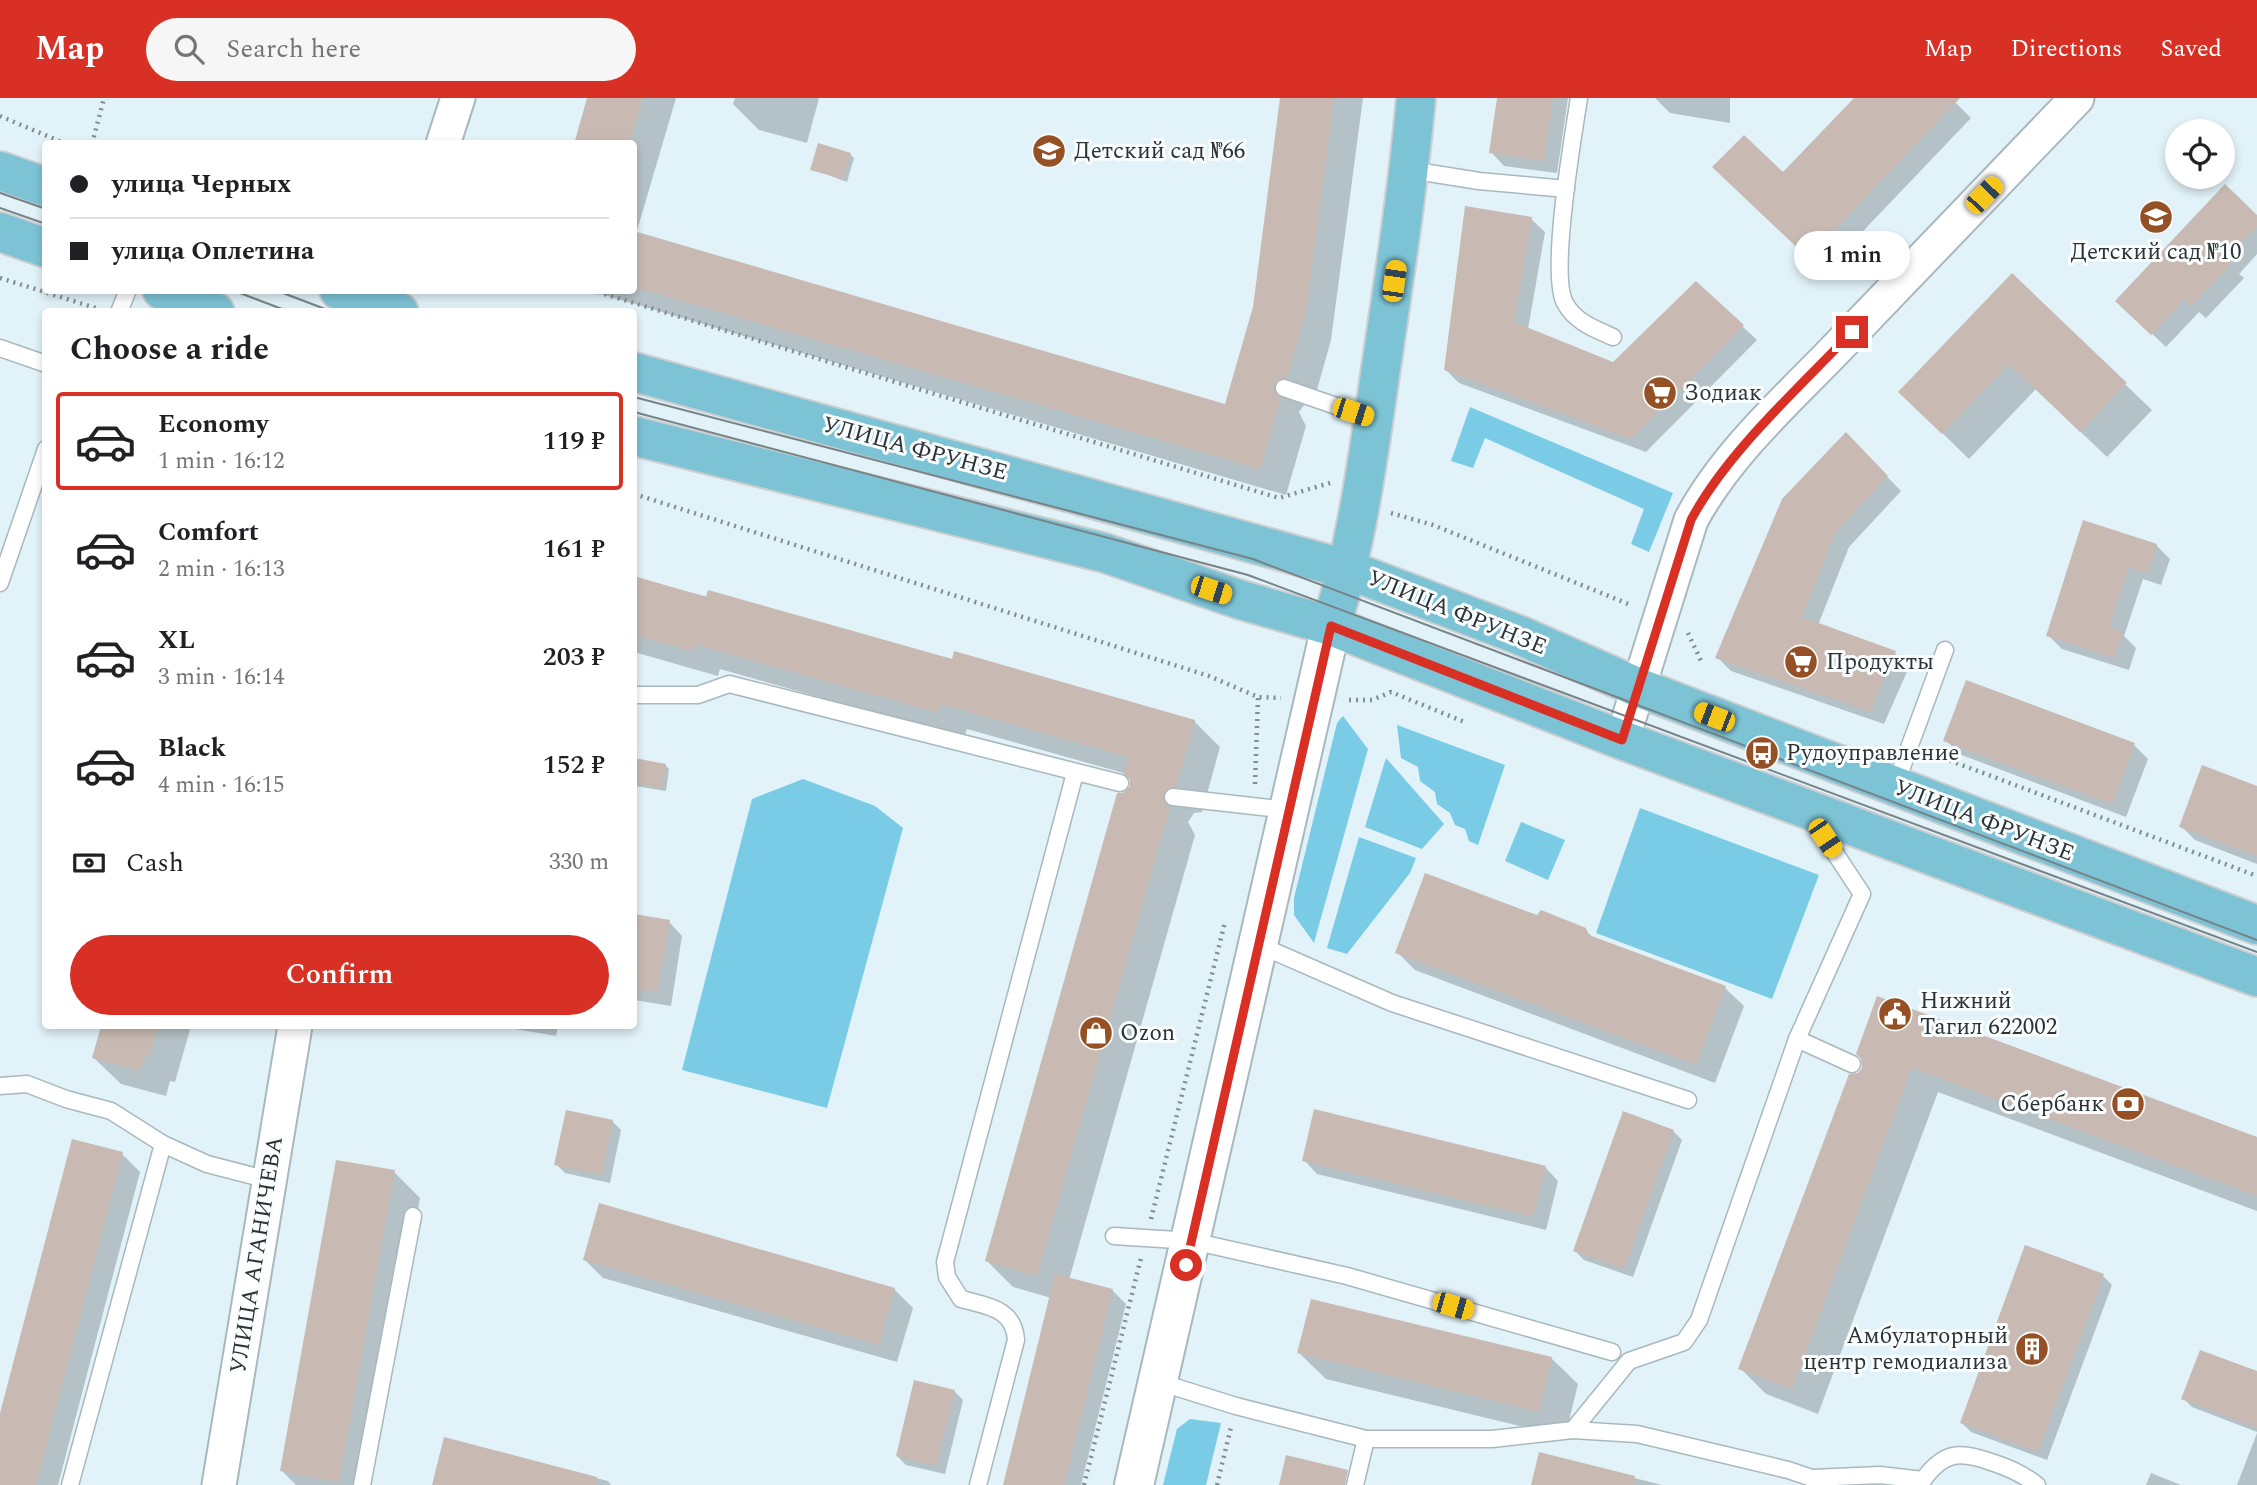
<!DOCTYPE html>
<meta charset="utf-8">
<style>
body{margin:0;font-family:Spectral,serif;background:#f6f6f6;color:#202124;height:100vh;display:flex;flex-direction:column;font-size:26px;white-space:nowrap}
*{box-sizing:border-box;margin:0}
p{font-size:23px;color:#757577}
.icon{flex:none;width:38px;height:38px;fill:none;stroke:currentColor;stroke-width:2;stroke-linecap:round;stroke-linejoin:round}
.map{position:relative;flex:1;overflow:hidden}
.sheet{position:absolute;left:42px;top:210px;width:595px;height:721px;display:flex;flex-direction:column;background:#fff;border-radius:7px;box-shadow:0 4px 10px #0003}
.sheet>*{flex:none}
.hud{position:absolute;left:42px;top:42px;width:595px;height:154px;border-radius:7px;box-shadow:0 4px 10px #0003;display:grid;align-content:center;height:154px;padding:0 28px;background:#fff}
.tools{position:absolute;left:2165px;top:21px;display:grid;gap:14px}
.tools a{display:grid;place-items:center;width:70px;height:70px;border-radius:50%;background:#fff;box-shadow:0 4px 10px #0003;font-size:35px}
.end{position:absolute;width:32px;height:32px;margin:-16px;border:9px solid #d93025;background:#fff;box-shadow:0 0 0 4px #fff}
.from{border-radius:50%}
.bubble{position:absolute;height:49px;border-radius:24px;background:#fff;box-shadow:0 4px 10px #0003;font-size:23px;font-weight:600;line-height:49px;text-align:center}
.car{position:absolute;width:21px;height:42px;margin:-21px -10px;border-radius:9px;box-shadow:0 0 5px 2px #0007;background:linear-gradient(#f5c518 24%,#345 0 40%,#f5c518 0 76%,#345 0 86%,#f5c518 0)}
.hud b{display:flex;align-items:center;gap:24px;height:66px;font-size:26px}
.hud b+b{border-top:2px solid #e0e0e0}
.hud i{width:18px;height:18px;background:#202124}
ul{padding:0;list-style:none}
li{display:flex;align-items:center;gap:21px;height:98px;margin:0 14px 10px;padding:0 14px;border:4px solid transparent;border-radius:7px}
li div{flex:1}
li b{display:block;font-size:26px}
li em{font-style:normal;font-weight:600}
li.selected{border-color:#d93025}
li>.icon{width:63px;height:63px;stroke-width:1.5}
h2{padding:0 28px;font-size:32px;line-height:84px}
.pay{display:flex;align-items:center;gap:18px;height:77px;padding:0 28px;font-size:26px}
.pay p{margin-inline-start:auto}
.action{display:flex;gap:14px;margin-top:auto;padding:14px 28px}
.action a{flex:1;height:80px;border-radius:42px;background:#d93025;color:#fff;font-size:28px;font-weight:600;line-height:80px;text-align:center}
header{display:flex;align-items:center;gap:42px;box-sizing:border-box;height:98px;padding:0 35px;background:#d93025;color:#fff}
header strong{font-size:33px}
nav{display:flex;gap:38px;margin-inline-start:auto;font-size:24px}
.search{width:490px;height:63px;background:#f6f6f6;display:flex;align-items:center;gap:18px;box-sizing:border-box;padding:0 24px;border-radius:38px;color:#757577;font-size:26px}
.map>svg:first-child{display:block}
.green{fill:#7acbe6}
.shadow{fill:#0003}
.building{fill:#c8bab2}
.lines{fill:none;stroke-linecap:round;stroke-linejoin:round}
.lane-casing{stroke:#a8b8be;stroke-width:19}
.street-casing{stroke:#a8b8be;stroke-width:37}
.secondary-casing{stroke:#a8b8be;stroke-width:42}
.primary-casing{stroke:#cdcecf;stroke-width:42}
.path{stroke:#828d91;stroke-width:4.5;stroke-dasharray:2 5;stroke-linecap:butt}
.lane{stroke:#fff;stroke-width:16}
.street{stroke:#fff;stroke-width:33}
.secondary{stroke:#fff;stroke-width:38}
.primary{stroke:#7dc3d6;stroke-width:38}
.tram{stroke:#798387;stroke-width:2}
.route{stroke:#d93025;stroke-width:9}
.labels{text-anchor:middle;dominant-baseline:central;stroke-width:6;stroke-linejoin:round;paint-order:stroke}
.poi-label{font-size:23px;fill:#2d3335;stroke:#f9fdfe;text-anchor:start}
.street-label{font-size:23px;fill:#2d3335;stroke:#f9fdfe}
</style>
<header>
<strong>Map</strong>
<div class="search"><svg class="icon" aria-label="search" viewBox="0 0 24 24"><circle cx="10" cy="10" r="6"/><path d="M15 15l6 6"/></svg>Search here</div>
<nav><a>Map</a><a>Directions</a><a>Saved</a></nav>
</header>
<div class="map">
<svg width="2257" height="1387" viewBox="0 0 2257 1387">
<rect width="100%" height="100%" fill="#e1f2f8"/>
<g class="green">
<polygon points="1470,309 1673,395 1649,454 1631,446 1644,411 1485,340 1473,370 1451,363"/>
<polygon points="1343,618 1368,651 1314,845 1294,817 1294,800 1337,625"/>
<polygon points="1397,627 1505,667 1478,747 1469,743 1465,731 1455,727 1450,715 1437,706 1435,694 1420,683 1418,669 1401,660"/>
<polygon points="1386,660 1444,726 1422,751 1365,729"/>
<polygon points="803,681 875,708 903,730 827,1010 682,972 752,701"/>
<polygon points="1640,710 1819,777 1772,901 1596,835"/>
<polygon points="1521,724 1565,742 1548,782 1505,763"/>
<polygon points="1359,739 1416,760 1410,775 1347,856 1327,850"/>
<polygon points="1190,1321 1221,1325 1206,1387 1163,1387 1177,1331"/>
</g>
<g class="shadow">
<polygon points="589,0 676,0 636,136 1226,308 1255,209 1282,0 1363,0 1331,242 1313,306 1304,307 1299,314 1306,328 1286,397 587,192 634,192 634,46 576,46"/>
<polygon points="735,0 819,0 807,45 759,32 733,6"/>
<polygon points="1499,0 1568,0 1557,75 1504,68 1491,54"/>
<polygon points="1655,0 1730,0 1730,25 1670,15"/>
<polygon points="1856,0 1951,0 1971,20 1824,174 1730,85 1783,77"/>
<polygon points="850,56 854,60 847,84 812,71"/>
<polygon points="2257,119 2257,156 2239,176 2244,180 2206,220 2199,214 2166,249 2131,216"/>
<polygon points="1531,121 1545,134 1528,231 1613,266 1696,185 1757,242 1646,354 1459,285 1445,271"/>
<polygon points="2012,178 2152,312 2107,359 2036,291 1969,361 1927,320"/>
<polygon points="1846,337 1901,393 1849,449 1818,527 1895,555 1909,569 1884,626 1731,573 1717,559"/>
<polygon points="2085,425 2156,447 2170,461 2161,487 2143,481 2124,538 2136,550 2129,572 2062,551 2048,537"/>
<polygon points="634,480 1194,623 1220,649 1202,714 1194,715 1188,724 1195,737 1069,1182 1112,1192 1126,1206 1081,1387 1004,1387 1051,1200 1013,1189 987,1163 1124,697 1132,689 1132,681 1127,676 967,631 964,640 720,571 718,578 634,554"/>
<polygon points="1946,642 2134,647 2148,661 2126,719 1959,656"/>
<polygon points="634,662 665,667 669,671 666,693 635,688"/>
<polygon points="2257,690 2257,766 2195,742 2181,728"/>
<polygon points="634,818 669,824 682,838 671,908 634,902"/>
<polygon points="1537,819 1585,832 1595,841 1725,890 1744,908 1715,985 1415,872 1397,854"/>
<polygon points="103,928 191,928 175,984 170,983 166,998 121,986 94,960"/>
<polygon points="498,928 558,928 556,938"/>
<polygon points="1858,956 2257,1041 2257,1113 1938,994 1818,1316 1766,1296 1740,1270 1864,970 1863,961"/>
<polygon points="612,1023 621,1032 610,1085 565,1075 556,1066"/>
<polygon points="1673,1033 1682,1042 1633,1179 1584,1162 1575,1153"/>
<polygon points="122,1056 140,1074 58,1387 0,1387 0,1322"/>
<polygon points="1304,1062 1545,1069 1558,1083 1546,1132 1317,1076"/>
<polygon points="394,1074 420,1100 369,1387 296,1387 282,1373"/>
<polygon points="585,1162 894,1191 913,1210 897,1264 603,1180"/>
<polygon points="2103,1178 2112,1187 2047,1362 1971,1334 1962,1325"/>
<polygon points="1299,1255 1551,1260 1578,1286 1565,1339 1326,1281"/>
<polygon points="2257,1275 2257,1334 2192,1309 2183,1300"/>
<polygon points="954,1293 963,1302 945,1376 906,1367 897,1358"/>
<polygon points="2257,1335 2257,1387 2237,1387"/>
<polygon points="446,1342 608,1383 611,1387 434,1387"/>
<polygon points="1540,1356 1662,1387 1533,1387"/>
<polygon points="2151,1375 2181,1387 2146,1387"/>
</g>
<g class="building">
<polygon points="587,0 643,0 629,46 574,46"/>
<polygon points="1280,0 1334,0 1306,215 1287,280 1278,282 1274,287 1276,296 1281,300 1260,371 634,189 634,133 1225,306 1253,209"/>
<polygon points="1497,0 1553,0 1544,63 1489,55"/>
<polygon points="1854,0 1960,0 1808,160 1712,69 1744,37 1783,74"/>
<polygon points="818,45 851,55 843,81 810,72"/>
<polygon points="2225,86 2257,117 2257,128 2226,161 2231,166 2191,208 2185,201 2151,237 2115,203"/>
<polygon points="1465,108 1532,119 1514,224 1613,264 1696,183 1744,227 1631,341 1444,272"/>
<polygon points="2012,175 2127,285 2080,334 2009,266 1942,336 1898,294"/>
<polygon points="1846,334 1888,378 1835,435 1802,519 1896,553 1870,614 1715,560 1782,401"/>
<polygon points="2083,422 2157,446 2148,475 2129,469 2109,530 2123,534 2115,560 2046,538"/>
<polygon points="634,478 706,499 708,492 952,561 954,553 1195,622 1176,689 1168,690 1163,697 1164,704 1170,709 1037,1178 985,1163 1117,695 1123,695 1130,688 1130,682 1123,675 1128,659 941,606 938,615 694,546 692,553 634,537"/>
<polygon points="1966,582 2135,645 2112,706 1943,643"/>
<polygon points="634,660 666,666 662,690 634,685"/>
<polygon points="2202,667 2257,688 2257,758 2179,729"/>
<polygon points="1425,775 1537,817 1541,812 1586,830 1589,837 1726,888 1696,967 1395,855"/>
<polygon points="634,816 670,822 657,895 634,891"/>
<polygon points="1877,898 2257,1039 2257,1098 1912,970 1792,1291 1738,1271 1849,976 1858,975 1862,970 1861,961 1856,956"/>
<polygon points="101,928 158,928 149,959 144,958 140,973 92,960"/>
<polygon points="1314,1011 1546,1068 1533,1119 1302,1063"/>
<polygon points="566,1012 613,1022 602,1077 554,1067"/>
<polygon points="1623,1013 1674,1032 1624,1171 1573,1153"/>
<polygon points="72,1041 123,1054 36,1387 0,1387 0,1315"/>
<polygon points="336,1062 395,1072 339,1384 280,1373"/>
<polygon points="599,1105 895,1190 879,1247 583,1162"/>
<polygon points="2025,1147 2104,1176 2038,1354 1960,1325"/>
<polygon points="1055,1176 1113,1191 1064,1387 1003,1387"/>
<polygon points="1311,1201 1552,1259 1539,1314 1297,1255"/>
<polygon points="2200,1252 2257,1273 2257,1330 2181,1301"/>
<polygon points="914,1282 955,1292 936,1368 896,1358"/>
<polygon points="444,1339 597,1379 596,1387 432,1387"/>
<polygon points="1539,1354 1635,1378 1634,1387 1531,1387"/>
<polygon points="1286,1357 1348,1372 1345,1387 1279,1387"/>
</g>
<g class="lines">
<g class="lane-casing">
<g id="lane">
<path d="M1579,0c-6,39 -30,176 -14,205 10,19 30,26 48,34"/>
<polyline points="1410,72 1479,83 1566,91"/>
<polyline points="119,214 128,192"/>
<polyline points="0,250 46,266"/>
<polyline points="1284,290 1374,321"/>
<polyline points="0,485 46,351"/>
<polyline points="634,597 698,597 729,586 1120,685"/>
<polyline points="1895,688 1945,552"/>
<polyline points="1173,699 1287,712"/>
<polyline points="1257,846 1392,905 1688,1002"/>
<polyline points="1797,941 1852,966"/>
<polyline points="0,988 27,986 66,1001 111,1013 163,1046 207,1066 269,1082"/>
<polyline points="1114,1138 1192,1143 1347,1178 1612,1254"/>
<polyline points="1159,1284 1236,1308 1366,1341 1492,1341 1573,1332 1637,1336 1788,1372 1812,1380 1817,1387"/>
<polyline points="1573,1332 1629,1263 1684,1244 1699,1222 1797,941 1862,796 1825,740 1833,719"/>
<path d="M1812,1380l68,-3 43,5c23,-32 40,-28 74,-16 15,5 27,11 40,21"/>
<polyline points="70,1387 163,1046"/>
<polyline points="362,1387 413,1118"/>
<path d="M978,1387l38,-145c-2,-32 -29,-34 -55,-41l-14,-22 -2,-15 130,-489"/>
<polyline points="1355,1387 1366,1341"/>
</g>
</g>
<g class="street-casing">
<g id="street">
<polyline points="443,46 458,0"/>
<path d="M1622,642l69,-220c35,-66 96,-120 147,-173 80,-83 160,-166 239,-249"/>
<polyline points="219,1387 295,928"/>
</g>
</g>
<g class="secondary-casing">
<polyline id="secondary" points="1134,1387 1331,528"/>
</g>
<g class="primary-casing">
<g id="primary">
<polyline points="0,73 46,89"/>
<polyline points="0,134 46,150"/>
<polyline points="162,192 215,214"/>
<polyline points="339,192 399,214"/>
<polyline points="634,274 1349,472 1519,537 1637,589 2257,827"/>
<polyline points="634,338 1105,455 1238,501 1331,528 1622,642 2257,879"/>
<path d="M1331,528c27,-86 38,-176 51,-265 13,-88 26,-175 34,-263"/>
</g>
</g>
<g class="path">
<polyline points="0,18 66,46"/>
<polyline points="92,46 104,0"/>
<polyline points="0,180 99,211"/>
<polyline points="591,192 1279,400 1330,385"/>
<polyline points="634,396 1209,578 1258,599 1281,600"/>
<polyline points="1391,415 1433,427 1631,507"/>
<polyline points="1688,535 1702,565"/>
<polyline points="1349,602 1372,602 1391,594 1467,625"/>
<polyline points="1930,655 2257,778"/>
<polyline points="1255,686 1258,599"/>
<polyline points="1151,1121 1225,824"/>
<polyline points="1084,1387 1141,1160"/>
<polyline points="1217,1387 1231,1329"/>
</g>
<use href="#lane" class="lane"/>
<use href="#street" class="street"/>
<use href="#secondary" class="secondary"/>
<use href="#primary" class="primary"/>
<g class="tram">
<polyline points="0,95 46,111"/>
<polyline points="0,110 46,126"/>
<polyline points="232,192 290,214"/>
<polyline points="275,192 333,214"/>
<polyline points="634,299 1253,461 2257,842"/>
<polyline points="634,314 1248,477 2257,854"/>
</g>
</g>
<g class="lines">
<path class="route" d="M1186,1167l145,-639 291,114 69,-220c36,-68 108,-132 161,-188"/>
</g>
<defs>
<g id="school-disc" transform="scale(1.75)"><circle r="9.5" fill="#955125" stroke="#f9fdfe"/><path d="M0-5L7-2L0 1L-7-2ZM-4 1L0 2.5L4 1V4Q0 6-4 4Z" fill="#fff"/></g>
<g id="supermarket-disc" transform="scale(1.75)"><circle r="9.5" fill="#955125" stroke="#f9fdfe"/><path d="M-6-5.5h2.5l.6 2H6L4.5 2H-2.5L-4.4-4H-6ZM-1.5 3.2a1.3 1.3 0 1 0 .1 0ZM3 3.2a1.3 1.3 0 1 0 .1 0Z" fill="#fff"/></g>
<g id="bus-disc" transform="scale(1.75)"><circle r="9.5" fill="#955125" stroke="#f9fdfe"/><path d="M-5-6H5V4H4V6H2V4H-2V6H-4V4H-5ZM-3.5-4V0h7V-4ZM-3.5 1.2v1.5H-2V1.2ZM2 1.2v1.5H3.5V1.2Z" fill="#fff"/></g>
<g id="civic-disc" transform="scale(1.75)"><circle r="9.5" fill="#955125" stroke="#f9fdfe"/><path d="M-.6-6.5H3V-4.5H.6V-3L4-1V1h2V6H-6V1h2V-1L-.6-3ZM-1.2 2.5V6h2.4V2.5Z" fill="#fff"/></g>
<g id="shop-disc" transform="scale(1.75)"><circle r="9.5" fill="#955125" stroke="#f9fdfe"/><path d="M-5-2.5h2.3a2.7 3.5 0 0 1 5.4 0H5L5.5 6h-11ZM-1.5-2.5h3a1.5 2.3 0 0 0-3 0Z" fill="#fff"/></g>
<g id="bank-disc" transform="scale(1.75)"><circle r="9.5" fill="#955125" stroke="#f9fdfe"/><path d="M-6-4H6V4H-6ZM0-2.3a2.3 2.3 0 1 0 0 4.6a2.3 2.3 0 1 0 0-4.6Z" fill="#fff"/></g>
<g id="building-disc" transform="scale(1.75)"><circle r="9.5" fill="#955125" stroke="#f9fdfe"/><path d="M-4-6H4V6H1V3H-1V6H-4ZM-2.5-4.3h1.7v1.8h-1.7ZM.8-4.3h1.7v1.8H.8ZM-2.5-1h1.7V.8h-1.7ZM.8-1h1.7V.8H.8Z" fill="#fff"/></g>
</defs>
<g fill-rule="evenodd">
<use href="#school-disc" x="1049" y="53"/>
<use href="#school-disc" x="2156" y="119"/>
<use href="#supermarket-disc" x="1660" y="295"/>
<use href="#supermarket-disc" x="1801" y="564"/>
<use href="#bus-disc" x="1762" y="655"/>
<use href="#civic-disc" x="1895" y="916"/>
<use href="#shop-disc" x="1096" y="935"/>
<use href="#bank-disc" x="2128" y="1006"/>
<use href="#building-disc" x="2032" y="1251"/>
</g>
<g class="labels">
<g class="poi-label">
<text x="1074" y="53">Детский сад №66</text>
<text x="2156" y="154" text-anchor="middle">Детский сад №10</text>
<text x="1684" y="295">Зодиак</text>
<text x="1826" y="564">Продукты</text>
<text x="1786" y="655">Рудоуправление</text>
<text x="1920" y="903">Нижний<tspan x="1920" dy="26">Тагил 622002</tspan></text>
<text x="1120" y="935">Ozon</text>
<text x="2104" y="1006" text-anchor="end">Сбербанк</text>
<text x="2008" y="1238" text-anchor="end">Амбулаторный<tspan x="2008" dy="26">центр гемодиализа</tspan></text>
</g>
<g class="street-label">
<text transform="translate(915 351) rotate(15)">УЛИЦА ФРУНЗЕ</text>
<text transform="translate(1457 515) rotate(22)">УЛИЦА ФРУНЗЕ</text>
<text transform="translate(1984 723) rotate(21)">УЛИЦА ФРУНЗЕ</text>
<text transform="translate(257 1157) rotate(-81)">УЛИЦА АГАНИЧЕВА</text>
</g>
</g>
</svg>
<div class="tools">
<a><svg class="icon" aria-label="locate" viewBox="0 0 24 24"><circle cx="12" cy="12" r="6"/><path d="M12 2v4M12 18v4M2 12h4M18 12h4"/></svg></a>
</div>
<i class="end from" style="left:1186px;top:1167px"></i>
<i class="end" style="left:1852px;top:234px"></i>
<div class="bubble" style="left:1794px;top:133px;width:116px">1 min</div>
<i class="car" style="left:1984px;top:97px;rotate:44deg"></i>
<i class="car" style="left:1394px;top:183px;rotate:8deg"></i>
<i class="car" style="left:1353px;top:314px;rotate:108deg"></i>
<i class="car" style="left:1211px;top:492px;rotate:108deg"></i>
<i class="car" style="left:1714px;top:619px;rotate:291deg"></i>
<i class="car" style="left:1825px;top:740px;rotate:146deg"></i>
<i class="car" style="left:1453px;top:1208px;rotate:106deg"></i>
<div class="hud">
<b><i class="from"></i>улица Черных</b>
<b><i></i>улица Оплетина</b>
</div>
<section class="sheet">
<h2>Choose a ride</h2>
<ul>
<li class="selected"><svg class="icon" aria-label="car" viewBox="0 0 24 24"><path d="M5 17H2v-5l4-1 3-4h7l3 4 3 1v5h-3M9 17h6M6 11h13"/><circle cx="7" cy="17" r="2"/><circle cx="17" cy="17" r="2"/></svg><div><b>Economy</b><p>1 min · 16:12</p></div><em>119 ₽</em></li>
<li><svg class="icon" aria-label="car" viewBox="0 0 24 24"><path d="M5 17H2v-5l4-1 3-4h7l3 4 3 1v5h-3M9 17h6M6 11h13"/><circle cx="7" cy="17" r="2"/><circle cx="17" cy="17" r="2"/></svg><div><b>Comfort</b><p>2 min · 16:13</p></div><em>161 ₽</em></li>
<li><svg class="icon" aria-label="car" viewBox="0 0 24 24"><path d="M5 17H2v-5l4-1 3-4h7l3 4 3 1v5h-3M9 17h6M6 11h13"/><circle cx="7" cy="17" r="2"/><circle cx="17" cy="17" r="2"/></svg><div><b>XL</b><p>3 min · 16:14</p></div><em>203 ₽</em></li>
<li><svg class="icon" aria-label="car" viewBox="0 0 24 24"><path d="M5 17H2v-5l4-1 3-4h7l3 4 3 1v5h-3M9 17h6M6 11h13"/><circle cx="7" cy="17" r="2"/><circle cx="17" cy="17" r="2"/></svg><div><b>Black</b><p>4 min · 16:15</p></div><em>152 ₽</em></li>
</ul>
<div class="pay"><svg class="icon" aria-label="cash" viewBox="0 0 24 24"><path d="M3 7h18v10H3z"/><circle cx="12" cy="12" r="2"/></svg>Cash<p>330 m</p></div>
<div class="action"><a>Confirm</a></div>
</section>
</div>
